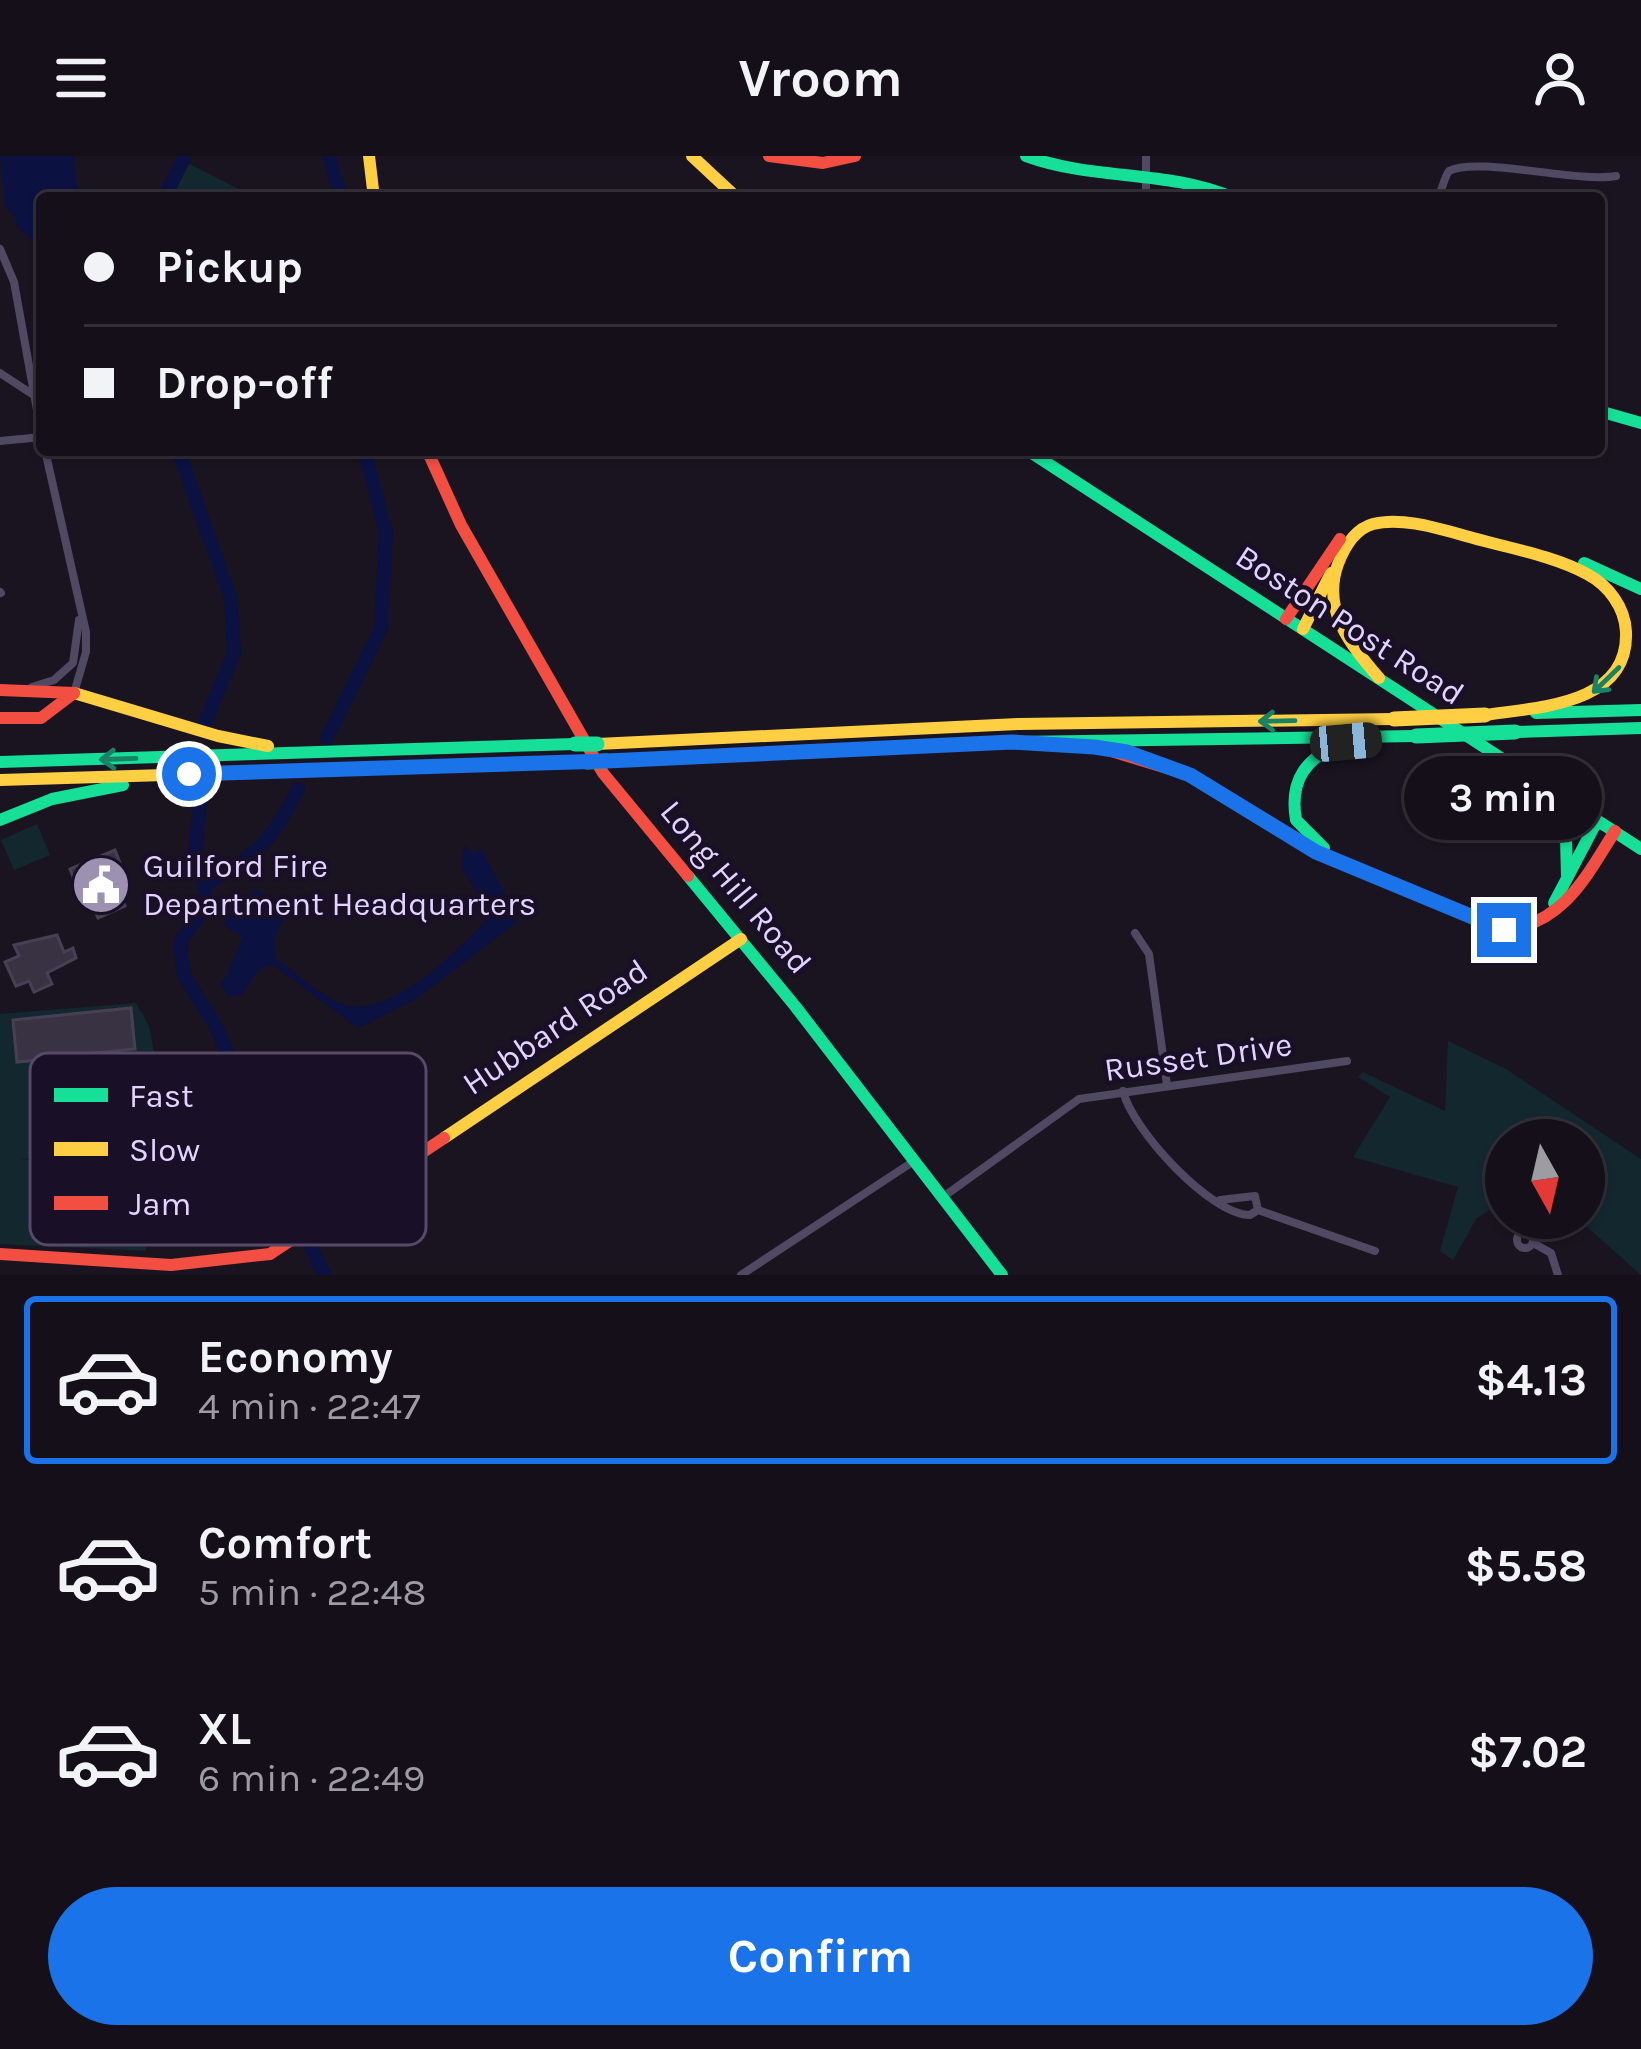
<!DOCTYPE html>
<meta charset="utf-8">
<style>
body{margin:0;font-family:Karla,sans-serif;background:#211d26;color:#f1f3f6;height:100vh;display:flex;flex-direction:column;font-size:45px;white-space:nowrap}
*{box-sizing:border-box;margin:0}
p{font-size:39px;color:#9d9ca2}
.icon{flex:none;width:66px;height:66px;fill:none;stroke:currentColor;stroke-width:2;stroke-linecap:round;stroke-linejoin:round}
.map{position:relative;height:1119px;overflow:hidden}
.sheet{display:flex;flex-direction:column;background:#140f19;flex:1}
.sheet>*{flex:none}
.hud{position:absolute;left:36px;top:36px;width:1569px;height:264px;border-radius:12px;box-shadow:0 3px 9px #0004,0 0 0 3px #332f38;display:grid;align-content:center;height:264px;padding:0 48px;background:#140f19}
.needle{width:78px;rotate:172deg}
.controls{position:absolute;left:1485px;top:963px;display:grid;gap:24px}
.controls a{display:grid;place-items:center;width:120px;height:120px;border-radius:50%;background:#140f19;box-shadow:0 3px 9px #0004,0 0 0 3px #332f38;font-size:60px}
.end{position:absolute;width:54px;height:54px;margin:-27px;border:15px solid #1a73e8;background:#fff;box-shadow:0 0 0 6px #fff}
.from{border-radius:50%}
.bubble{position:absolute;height:84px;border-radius:42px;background:#140f19;box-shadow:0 3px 9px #0004,0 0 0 3px #332f38;font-size:39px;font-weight:700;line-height:84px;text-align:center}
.car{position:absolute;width:36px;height:72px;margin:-36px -18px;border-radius:15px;box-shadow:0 0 9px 3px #0007;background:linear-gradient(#222 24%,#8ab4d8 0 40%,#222 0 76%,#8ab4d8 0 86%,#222 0)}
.hud b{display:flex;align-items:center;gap:42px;height:114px;font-size:45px}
.hud b+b{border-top:3px solid #332f38}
.hud i{width:30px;height:30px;background:#f1f3f6}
ul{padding:21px 0 0;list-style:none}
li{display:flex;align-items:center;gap:36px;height:168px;margin:0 24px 18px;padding:0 24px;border:6px solid transparent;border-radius:12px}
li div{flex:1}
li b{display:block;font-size:45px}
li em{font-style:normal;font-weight:700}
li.on{border-color:#1a73e8}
li>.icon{width:108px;height:108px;stroke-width:1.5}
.action{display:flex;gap:24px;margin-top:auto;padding:24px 48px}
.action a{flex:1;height:138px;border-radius:72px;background:#1a73e8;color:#fff;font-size:48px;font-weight:700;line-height:138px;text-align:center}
header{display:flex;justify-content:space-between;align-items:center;height:156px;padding:0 48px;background:#140f19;font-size:54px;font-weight:700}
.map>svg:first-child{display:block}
.green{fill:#13272e}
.water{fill:#0b1141}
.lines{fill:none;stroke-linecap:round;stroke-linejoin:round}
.river{stroke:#0b1141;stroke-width:14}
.building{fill:#393243;stroke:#483f54;stroke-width:3}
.street{stroke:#504962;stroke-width:8}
.fast{stroke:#16e098;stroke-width:12}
.slow{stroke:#ffcf43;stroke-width:12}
.jam{stroke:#f24e42;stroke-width:12}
.fast-bridge{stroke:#16e098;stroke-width:15}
.slow-bridge{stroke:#ffcf43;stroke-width:15}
.oneway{stroke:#178265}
.route{stroke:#1a73e8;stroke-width:15}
.labels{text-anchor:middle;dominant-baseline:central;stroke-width:9;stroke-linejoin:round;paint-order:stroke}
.street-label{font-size:33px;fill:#e3d4ff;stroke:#190f26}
.poi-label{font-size:33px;fill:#e3d4ff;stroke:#190f26;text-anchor:start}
.key{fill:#190f26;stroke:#564a67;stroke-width:3}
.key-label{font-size:33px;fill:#e3d4ff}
</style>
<header><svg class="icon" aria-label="menu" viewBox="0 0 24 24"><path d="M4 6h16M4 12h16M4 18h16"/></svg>Vroom<svg class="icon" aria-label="person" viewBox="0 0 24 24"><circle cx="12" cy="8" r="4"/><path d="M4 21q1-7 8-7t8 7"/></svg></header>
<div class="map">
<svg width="1641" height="1119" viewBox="0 0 1641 1119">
<rect width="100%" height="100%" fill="#1a1421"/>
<g class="green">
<polygon points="180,3 182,4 256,42 162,42"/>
<polygon points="37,668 50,699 14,714 1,684"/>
<polygon points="136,847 149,870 172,993 21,1003 73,1008 151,1002 146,1095 0,1088 0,858"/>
<polygon points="1448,885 1506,913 1641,1003 1641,1119 1577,1062 1584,1062 1584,984 1506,984 1506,1043 1476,1063 1453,1104 1440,1095 1458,1031 1353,1001 1390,941 1358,921 1363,916 1445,955"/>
</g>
<g class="water">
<polygon points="0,0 74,0 78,42 42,42 42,92 17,71 15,60 5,51"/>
<path d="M465,689l7,8 9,-4 35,65v9l-101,77 -57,28 -85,-63 -14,4 -17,26 -13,2 -8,-11 22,-49 -20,-12 32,-37 27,20 3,9 -10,20v21c20,14 40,33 62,44 47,24 125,-54 154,-87l-30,-48z"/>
</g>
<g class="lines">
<g class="river">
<polyline points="329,0 341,42"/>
<polyline points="164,42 185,0"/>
<polyline points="178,294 231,443 234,497 205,567"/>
<polyline points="327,582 381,472 386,376 364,294"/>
<polyline points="201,635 194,709 205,729"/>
<polyline points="205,729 206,750 180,786 184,820 217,872 244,940 271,972 295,1056 324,1119"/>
<path d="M205,729c50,-29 67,-43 93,-96"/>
</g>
</g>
<g class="building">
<polygon points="115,694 122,712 111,716 125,750 98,762 84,728 77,731 70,713"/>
<polygon points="57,779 64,796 73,792 76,802 47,817 52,828 34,836 29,825 16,830 5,806 19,800 14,789"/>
<polygon points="131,852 135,893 93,897 94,912 60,915 58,902 17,906 13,864"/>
</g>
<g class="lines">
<g class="street">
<polyline points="1146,0 1146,42"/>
<path d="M1438,42c4,-8 6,-20 11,-27 28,-15 128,12 167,5"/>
<polyline points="0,93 14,126 42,282"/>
<polyline points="0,217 32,238"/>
<polyline points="0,285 42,281"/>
<polyline points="45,294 86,476 86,496 74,537"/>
<polyline points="0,436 1,437"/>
<polyline points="32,531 54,524 73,507 79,464"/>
<polyline points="1135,777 1149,798 1167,929"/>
<path d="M1123,935c9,39 88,124 127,124l8,-5 117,41"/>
<polyline points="943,1041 1079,943 1347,905"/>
<polyline points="1220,1044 1255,1040 1258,1054"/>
<circle cx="1525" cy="1084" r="8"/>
<polyline points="1533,1087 1551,1097 1558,1119"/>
<polyline points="741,1119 914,1005"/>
</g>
<g class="fast">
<path d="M1026,0c69,25 140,13 208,42"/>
<polyline points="1599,255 1641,267"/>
<polyline points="1027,294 1641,693"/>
<polyline points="1584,407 1641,433"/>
<polyline points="1536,557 1641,554"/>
<polyline points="1515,576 1641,572"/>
<polyline points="606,605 1011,586 1416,580"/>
<polyline points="0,606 575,588"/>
<polyline points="1534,625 1566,682 1567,721"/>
<polyline points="0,664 52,643 123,629"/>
<path d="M1324,692l-28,-28c-7,-40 10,-63 47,-77"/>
<polyline points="688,720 795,850 1002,1119"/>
<polyline points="1554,747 1597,665"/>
</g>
<g class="slow">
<polyline points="369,0 374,42"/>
<polyline points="692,0 737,42"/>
<polyline points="1303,473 1331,417"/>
<path d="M1379,522c-28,-33 -58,-68 -41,-114 6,-16 17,-35 35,-40 30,-8 70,6 100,14 36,10 81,18 114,36 21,11 38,33 39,58 3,73 -88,75 -141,83"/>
<polyline points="74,537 218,580 268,590"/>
<polyline points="597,588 1018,568 1394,563"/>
<polyline points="0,624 587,606"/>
<polyline points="444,982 741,783"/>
</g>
<g class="jam">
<polyline points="769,0 823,7 855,0"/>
<polyline points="427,294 461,369 603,617 688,720"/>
<polyline points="1286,463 1340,383"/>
<polyline points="0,534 74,537"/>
<polyline points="0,562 41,562 74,537"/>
<path d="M1098,591l92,28 125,77 189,78c59,-6 82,-53 111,-99"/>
<polyline points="0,1098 171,1109 270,1098 444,982"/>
</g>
<g class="fast-bridge">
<polyline points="1416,580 1515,576"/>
<polyline points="575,588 597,588"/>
<polyline points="587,606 606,605"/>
</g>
<polyline class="slow-bridge" points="1394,563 1485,559"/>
</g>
<defs><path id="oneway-shaft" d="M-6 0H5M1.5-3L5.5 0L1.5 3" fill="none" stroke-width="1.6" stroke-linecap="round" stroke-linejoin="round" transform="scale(3)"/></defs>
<g class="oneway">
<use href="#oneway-shaft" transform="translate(1606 524) rotate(136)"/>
<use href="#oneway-shaft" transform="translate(1277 565) rotate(179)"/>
<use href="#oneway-shaft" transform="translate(118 603) rotate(178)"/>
</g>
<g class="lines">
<polyline class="route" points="189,618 607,605 1012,586 1094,591 1127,596 1190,619 1316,696 1504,774"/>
</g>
<defs>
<g id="civic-disc" transform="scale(3)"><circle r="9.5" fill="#9d91b1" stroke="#190f26"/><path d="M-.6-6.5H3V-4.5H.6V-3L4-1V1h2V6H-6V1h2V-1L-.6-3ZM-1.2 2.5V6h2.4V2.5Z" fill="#fff"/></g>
</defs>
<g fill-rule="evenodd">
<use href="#civic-disc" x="101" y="729"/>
</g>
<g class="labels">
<g class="street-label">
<text transform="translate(1350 469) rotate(33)">Boston Post Road</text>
<text transform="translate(736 731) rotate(50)">Long Hill Road</text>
<text transform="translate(555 871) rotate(-34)">Hubbard Road</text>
<text transform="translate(1198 901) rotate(-8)">Russet Drive</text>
</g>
<g class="poi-label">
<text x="143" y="710">Guilford Fire<tspan x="143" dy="38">Department Headquarters</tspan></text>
</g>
</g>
<rect x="30" y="897" width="396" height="192" rx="18" class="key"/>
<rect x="54" y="932" width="54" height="14" fill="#16e098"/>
<rect x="54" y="986" width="54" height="14" fill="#ffcf43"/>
<rect x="54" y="1040" width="54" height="14" fill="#f24e42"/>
<g class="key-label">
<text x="129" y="951">Fast</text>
<text x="129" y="1005">Slow</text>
<text x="129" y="1059">Jam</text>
</g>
</svg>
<div class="controls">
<a><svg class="needle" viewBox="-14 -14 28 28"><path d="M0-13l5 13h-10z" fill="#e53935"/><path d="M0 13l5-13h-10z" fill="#9d9ca2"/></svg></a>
</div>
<i class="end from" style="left:189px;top:618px"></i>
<i class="end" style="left:1504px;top:774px"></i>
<div class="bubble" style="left:1404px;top:600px;width:198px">3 min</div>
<i class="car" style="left:1346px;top:586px;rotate:85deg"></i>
<div class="hud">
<b><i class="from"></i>Pickup</b>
<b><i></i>Drop-off</b>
</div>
</div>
<section class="sheet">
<ul>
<li class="on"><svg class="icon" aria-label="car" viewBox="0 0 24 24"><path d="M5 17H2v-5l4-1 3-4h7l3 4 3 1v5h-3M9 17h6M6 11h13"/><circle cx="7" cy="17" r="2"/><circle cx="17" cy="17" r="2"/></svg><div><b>Economy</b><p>4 min · 22:47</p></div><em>$4.13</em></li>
<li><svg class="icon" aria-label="car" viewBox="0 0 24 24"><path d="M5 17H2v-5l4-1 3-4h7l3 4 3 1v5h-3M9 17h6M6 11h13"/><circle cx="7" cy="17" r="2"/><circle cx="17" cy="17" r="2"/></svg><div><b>Comfort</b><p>5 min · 22:48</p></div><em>$5.58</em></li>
<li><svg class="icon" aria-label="car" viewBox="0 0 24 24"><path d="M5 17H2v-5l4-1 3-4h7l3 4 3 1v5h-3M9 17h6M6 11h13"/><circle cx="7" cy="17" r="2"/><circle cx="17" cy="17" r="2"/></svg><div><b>XL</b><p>6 min · 22:49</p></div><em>$7.02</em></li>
</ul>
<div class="action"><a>Confirm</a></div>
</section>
